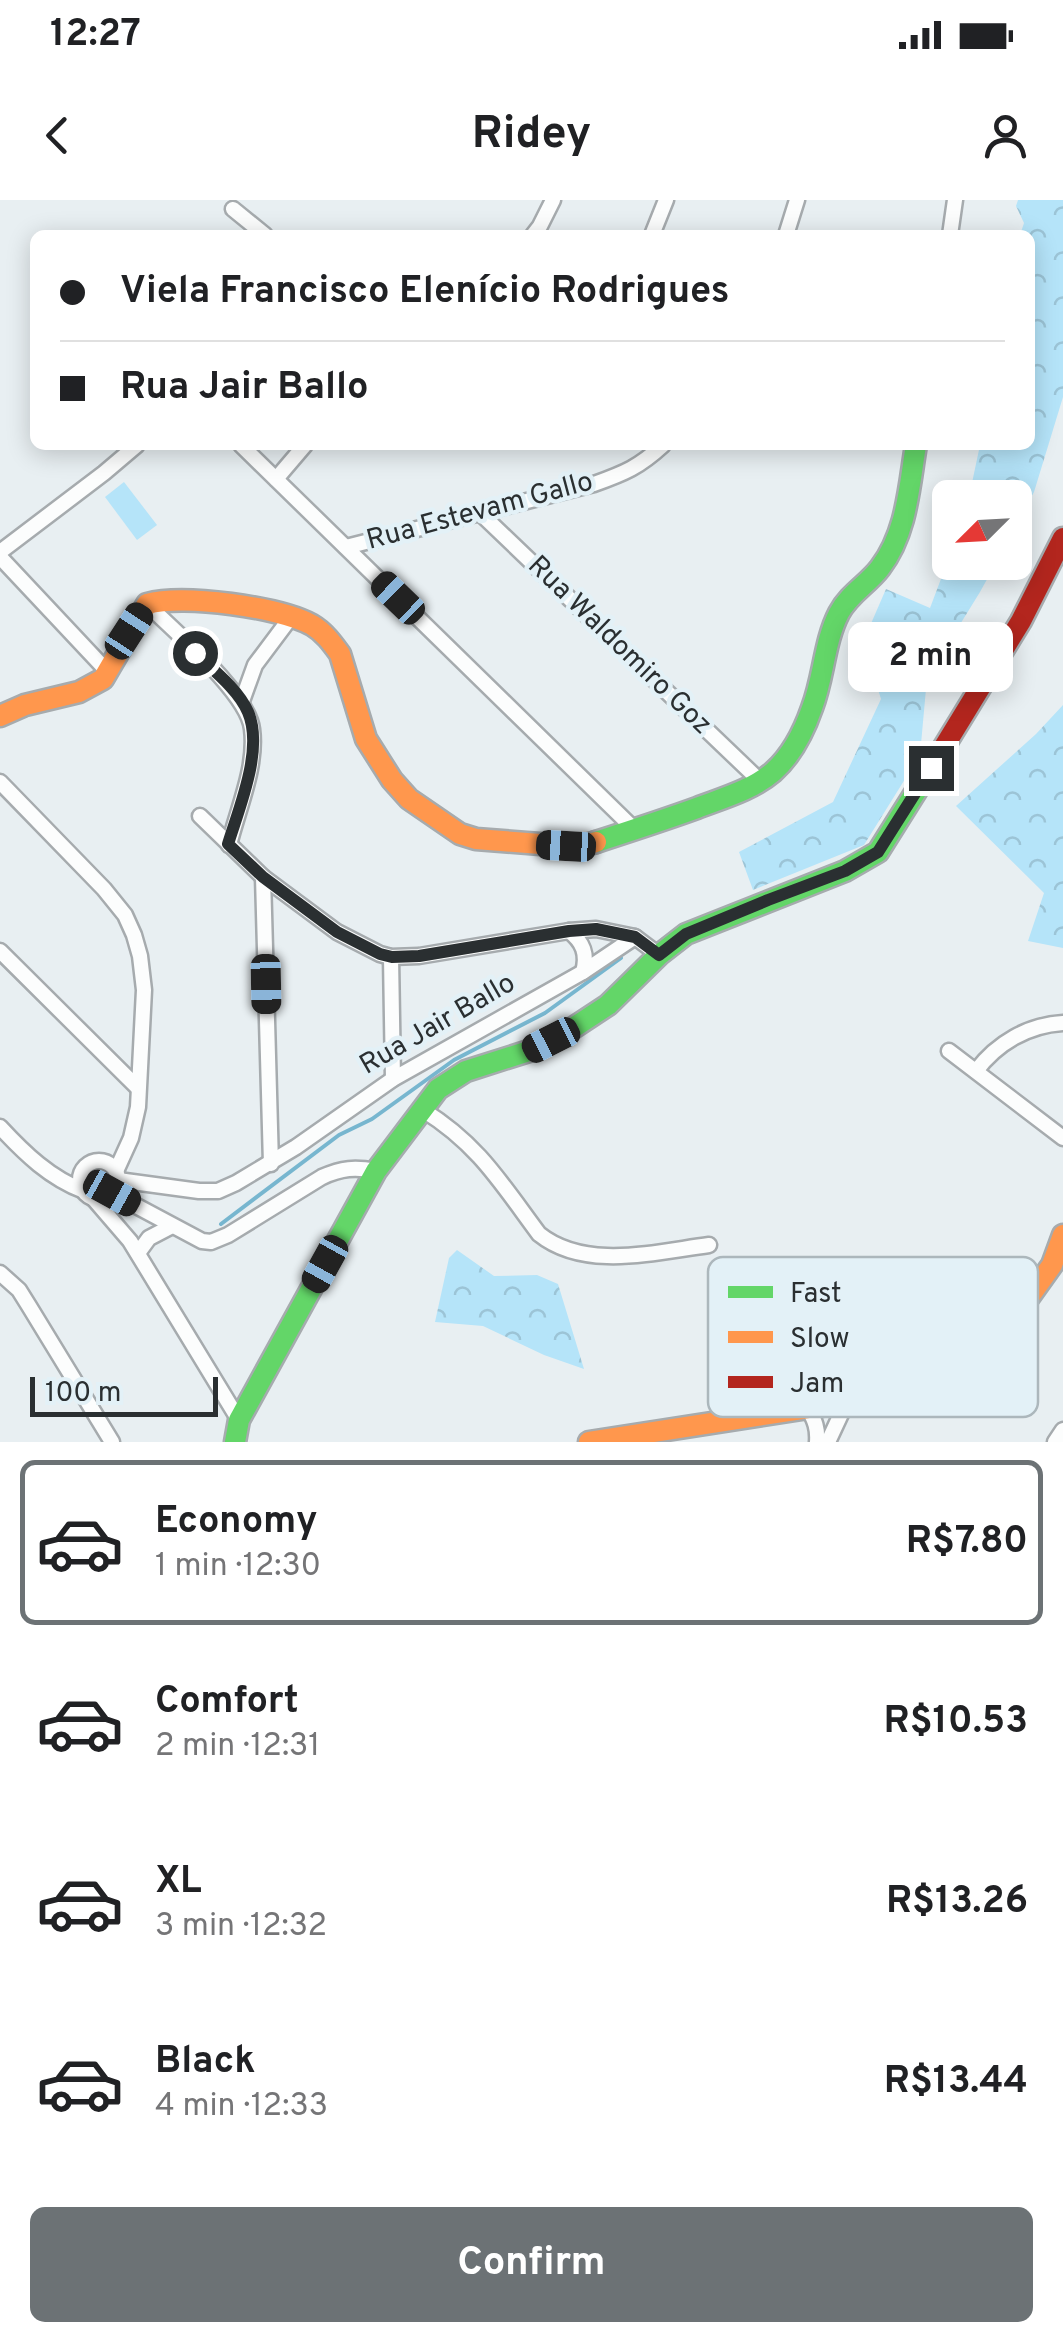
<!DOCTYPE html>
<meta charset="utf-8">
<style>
body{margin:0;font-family:Overpass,sans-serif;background:#f6f6f6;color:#202124;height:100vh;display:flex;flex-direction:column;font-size:38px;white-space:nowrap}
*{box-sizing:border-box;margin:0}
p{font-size:32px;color:#757577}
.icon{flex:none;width:55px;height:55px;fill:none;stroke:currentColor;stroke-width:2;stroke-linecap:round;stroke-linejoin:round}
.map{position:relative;height:1242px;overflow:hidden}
.drawer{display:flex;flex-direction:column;background:#fff;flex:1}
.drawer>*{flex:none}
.guide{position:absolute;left:30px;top:30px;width:1005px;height:220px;border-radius:15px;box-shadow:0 5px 25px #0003;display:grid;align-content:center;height:220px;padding:0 30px;background:#fff}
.needle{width:65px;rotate:246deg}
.fabs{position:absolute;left:932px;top:280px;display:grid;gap:20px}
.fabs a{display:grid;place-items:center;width:100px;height:100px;border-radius:15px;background:#fff;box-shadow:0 5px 25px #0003;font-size:50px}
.scale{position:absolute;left:30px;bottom:25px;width:188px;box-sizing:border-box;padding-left:10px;border:5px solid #2a2f31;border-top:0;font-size:28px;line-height:35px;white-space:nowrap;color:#2a2f31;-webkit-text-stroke:8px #e3f1f7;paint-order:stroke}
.end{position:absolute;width:45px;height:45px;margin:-22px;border:12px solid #2a2f31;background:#fff;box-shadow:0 0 0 5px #fff}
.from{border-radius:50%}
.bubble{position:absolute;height:70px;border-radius:15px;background:#fff;box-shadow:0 5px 25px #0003;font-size:32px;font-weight:700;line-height:70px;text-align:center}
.car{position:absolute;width:30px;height:60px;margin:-30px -15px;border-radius:12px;box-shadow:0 0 8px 2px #0007;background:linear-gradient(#222 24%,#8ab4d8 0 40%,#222 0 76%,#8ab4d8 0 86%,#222 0)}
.guide b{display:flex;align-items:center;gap:35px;height:95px;font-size:38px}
.guide b+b{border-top:2px solid #e0e0e0}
.guide i{width:25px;height:25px;background:#202124}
ul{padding:18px 0 0;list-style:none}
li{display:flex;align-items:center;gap:30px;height:165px;margin:0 20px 15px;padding:0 10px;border:5px solid transparent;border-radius:15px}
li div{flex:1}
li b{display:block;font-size:38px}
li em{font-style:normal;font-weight:700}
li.on{border-color:#6c7275}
li>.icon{width:90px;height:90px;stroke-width:1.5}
.primary-button{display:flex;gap:20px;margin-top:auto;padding:20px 30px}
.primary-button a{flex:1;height:115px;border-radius:15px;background:#6c7275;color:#fff;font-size:40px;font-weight:700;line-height:115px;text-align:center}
.status{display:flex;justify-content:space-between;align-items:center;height:70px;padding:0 50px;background:#fff;direction:ltr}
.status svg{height:28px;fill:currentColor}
header{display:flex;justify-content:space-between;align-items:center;height:130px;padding:0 30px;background:#fff;font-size:45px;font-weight:700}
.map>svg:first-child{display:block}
.forest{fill:url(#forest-crowns)}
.green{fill:#b5e4f9}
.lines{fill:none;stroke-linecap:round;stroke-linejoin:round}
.stream{stroke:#77b6cf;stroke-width:4}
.street-casing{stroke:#a6abae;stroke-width:19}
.fast-casing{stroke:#a6abae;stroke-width:25}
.slow-casing{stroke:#a6abae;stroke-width:25}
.jam-casing{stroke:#a6abae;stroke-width:25}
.street{stroke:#fcfdfd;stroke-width:14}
.fast{stroke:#63d668;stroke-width:20}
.slow{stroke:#ff974d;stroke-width:20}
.jam{stroke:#b3261e;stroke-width:20}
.route{stroke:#2a2f31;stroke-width:12}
.labels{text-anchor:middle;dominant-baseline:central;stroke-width:9;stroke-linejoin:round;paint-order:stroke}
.street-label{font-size:28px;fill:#2a2f31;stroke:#e3f1f7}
.key{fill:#e3f1f7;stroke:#acb7bc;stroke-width:2.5}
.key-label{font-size:28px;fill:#2a2f31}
</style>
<div class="status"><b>12:27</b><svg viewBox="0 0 49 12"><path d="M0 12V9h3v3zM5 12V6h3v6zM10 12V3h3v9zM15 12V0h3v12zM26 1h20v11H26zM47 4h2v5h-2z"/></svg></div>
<header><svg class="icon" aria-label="back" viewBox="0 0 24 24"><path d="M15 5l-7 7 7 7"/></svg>Ridey<svg class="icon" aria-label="person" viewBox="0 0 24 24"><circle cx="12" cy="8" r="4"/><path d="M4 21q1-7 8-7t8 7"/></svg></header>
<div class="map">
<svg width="1063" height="1242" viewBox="0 0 1063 1242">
<defs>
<pattern id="forest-crowns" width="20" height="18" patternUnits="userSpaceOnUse" patternTransform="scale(2.5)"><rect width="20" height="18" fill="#b5e4f9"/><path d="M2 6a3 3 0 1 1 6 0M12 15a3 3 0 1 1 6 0" fill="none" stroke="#9cc4d6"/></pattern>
</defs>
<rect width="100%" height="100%" fill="#e8eff2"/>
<g class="forest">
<polygon points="1018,0 1063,0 1063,197 1034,292 1015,327 1015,298 969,297 980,245 1030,245 1030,35 1020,35 1024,23 1016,6"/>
<polygon points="950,355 950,362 996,363 980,392 927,478 920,555 864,645 753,690 739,652 833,602 881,499 863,442 886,389 930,408"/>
<polygon points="1063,505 1063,748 1028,741 1044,693 956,606 1036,534"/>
<polygon points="457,1050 494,1076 537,1075 558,1084 584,1169 544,1155 483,1126 435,1122 449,1058"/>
</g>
<polygon class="green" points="124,282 157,325 137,340 105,297"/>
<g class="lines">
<polyline class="stream" points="221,1024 339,935 372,919 454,860 545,813 621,758"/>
<g class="street-casing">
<g id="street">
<polyline points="233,9 265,35"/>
<polyline points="533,35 540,26 553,0"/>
<polyline points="652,35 666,0"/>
<polyline points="786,35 797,0"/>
<polyline points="950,35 955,0"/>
<polyline points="241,245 635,630"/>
<polyline points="276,279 305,245"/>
<polyline points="479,312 760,581"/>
<path d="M346,347l248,-63c31,-11 45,-17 69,-39"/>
<polyline points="0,352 104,273 137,245"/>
<polyline points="0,357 107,471"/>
<path d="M147,404c27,27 101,89 105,125 5,38 -14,79 -23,116"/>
<polyline points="242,501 255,465 291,417"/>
<polyline points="0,582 104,689 125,715 134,735 140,756 144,790 138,907 131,938 116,971"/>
<polyline points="200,616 263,677 337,732 380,754 391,757 419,756 569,731 596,729 635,737 659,755"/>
<polyline points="263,677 271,964"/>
<path d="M569,731c14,11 19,23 14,41"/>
<polyline points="0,751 138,888"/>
<polyline points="391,757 393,879"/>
<polyline points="949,851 1063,938"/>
<path d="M976,871c21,-28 52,-46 87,-48"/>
<path d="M423,910c55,34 78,73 116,124 46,37 116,18 170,11"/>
<path d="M0,927c25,27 50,51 84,64"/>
<circle cx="99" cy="980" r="19"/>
<polyline points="118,980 199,991 218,991 236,983 296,947 393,879 583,772 635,737"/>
<path d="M112,993l90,48 9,1 17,-7 94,-58c20,-9 33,-10 54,-6"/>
<polyline points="93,998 130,1041 239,1220"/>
<polyline points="138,1053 149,1038 172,1026"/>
<polyline points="0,1073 19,1090 29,1106 112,1242"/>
<path d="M808,1209c7,11 10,20 9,33"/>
<polyline points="828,1242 848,1199"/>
<polyline points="1055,1242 1063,1230"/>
</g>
</g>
<g class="fast-casing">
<g id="fast">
<path d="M596,642c34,-11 68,-22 101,-34 26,-10 55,-18 76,-36 18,-16 31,-41 39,-64 12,-31 12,-66 27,-95 10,-19 29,-29 41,-45 27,-35 29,-81 36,-123"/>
<polyline points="235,1242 239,1220 376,971 438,889 466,871 532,850 570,830 608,805 659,755 686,734 845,671 878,652 942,550"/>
</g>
</g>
<g class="slow-casing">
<g id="slow">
<path d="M0,516l25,-11 54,-13 24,-13 44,-75c37,-10 132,3 165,21 12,7 20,18 28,29l26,85 26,41 17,19 51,35 16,5 90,7 20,-1 10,-3"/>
<polyline points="589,1242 828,1205 921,1179 968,1161 987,1147 1027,1100 1052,1065 1063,1035"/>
</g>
</g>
<g class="jam-casing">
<polyline id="jam" points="942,550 1021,421 1063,338"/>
</g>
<use href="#street" class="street"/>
<use href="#fast" class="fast"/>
<use href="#slow" class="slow"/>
<use href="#jam" class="jam"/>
</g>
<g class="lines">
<path class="route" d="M195,453c18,17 43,36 53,59 16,37 -9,96 -20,132l35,33 74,55 43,22 12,3 27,-1 150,-25 27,-2 39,8 24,18 27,-21 82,-34 77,-29 33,-19 53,-84"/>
</g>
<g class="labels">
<g class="street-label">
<text transform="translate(480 312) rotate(-15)">Rua Estevam Gallo</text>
<text transform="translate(619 446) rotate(44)">Rua Waldomiro Goz</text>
<text transform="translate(438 825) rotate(-30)">Rua Jair Ballo</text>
</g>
</g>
<rect x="708" y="1057" width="330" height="160" rx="15" class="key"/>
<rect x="728" y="1086" width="45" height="12" fill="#63d668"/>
<rect x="728" y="1131" width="45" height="12" fill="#ff974d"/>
<rect x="728" y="1176" width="45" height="12" fill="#b3261e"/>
<g class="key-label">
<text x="790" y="1102">Fast</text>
<text x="790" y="1147">Slow</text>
<text x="790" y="1192">Jam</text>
</g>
</svg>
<div class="fabs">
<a><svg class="needle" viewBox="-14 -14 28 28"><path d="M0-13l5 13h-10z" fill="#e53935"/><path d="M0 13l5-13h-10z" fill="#757577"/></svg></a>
</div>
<div class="scale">100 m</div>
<i class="end from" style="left:195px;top:453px"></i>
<i class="end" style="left:931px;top:568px"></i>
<div class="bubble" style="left:848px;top:422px;width:165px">2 min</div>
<i class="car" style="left:398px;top:398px;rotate:314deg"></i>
<i class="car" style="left:129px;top:431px;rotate:33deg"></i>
<i class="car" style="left:566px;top:646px;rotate:273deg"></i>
<i class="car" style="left:266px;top:784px;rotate:179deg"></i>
<i class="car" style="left:551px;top:840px;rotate:243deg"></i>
<i class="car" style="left:112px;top:993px;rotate:119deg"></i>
<i class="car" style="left:325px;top:1064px;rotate:209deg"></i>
<div class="guide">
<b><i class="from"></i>Viela Francisco Elenício Rodrigues</b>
<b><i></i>Rua Jair Ballo</b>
</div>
</div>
<section class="drawer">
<ul>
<li class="on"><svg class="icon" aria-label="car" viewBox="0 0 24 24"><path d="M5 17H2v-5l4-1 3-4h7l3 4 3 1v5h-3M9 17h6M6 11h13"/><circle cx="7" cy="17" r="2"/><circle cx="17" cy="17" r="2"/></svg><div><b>Economy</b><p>1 min · 12:30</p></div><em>R$7.80</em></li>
<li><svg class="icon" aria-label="car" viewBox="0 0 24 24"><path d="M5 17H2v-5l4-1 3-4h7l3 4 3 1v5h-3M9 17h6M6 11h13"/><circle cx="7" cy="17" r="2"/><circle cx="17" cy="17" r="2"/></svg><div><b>Comfort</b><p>2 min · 12:31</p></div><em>R$10.53</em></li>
<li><svg class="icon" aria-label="car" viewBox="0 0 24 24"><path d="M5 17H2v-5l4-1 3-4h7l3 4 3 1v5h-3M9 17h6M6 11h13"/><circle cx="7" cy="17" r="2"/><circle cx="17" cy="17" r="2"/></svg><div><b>XL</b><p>3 min · 12:32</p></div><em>R$13.26</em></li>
<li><svg class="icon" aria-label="car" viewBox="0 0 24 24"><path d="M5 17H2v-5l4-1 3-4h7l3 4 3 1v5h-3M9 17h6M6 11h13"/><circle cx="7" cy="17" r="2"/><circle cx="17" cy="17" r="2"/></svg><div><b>Black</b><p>4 min · 12:33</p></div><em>R$13.44</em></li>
</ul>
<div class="primary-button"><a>Confirm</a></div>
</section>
